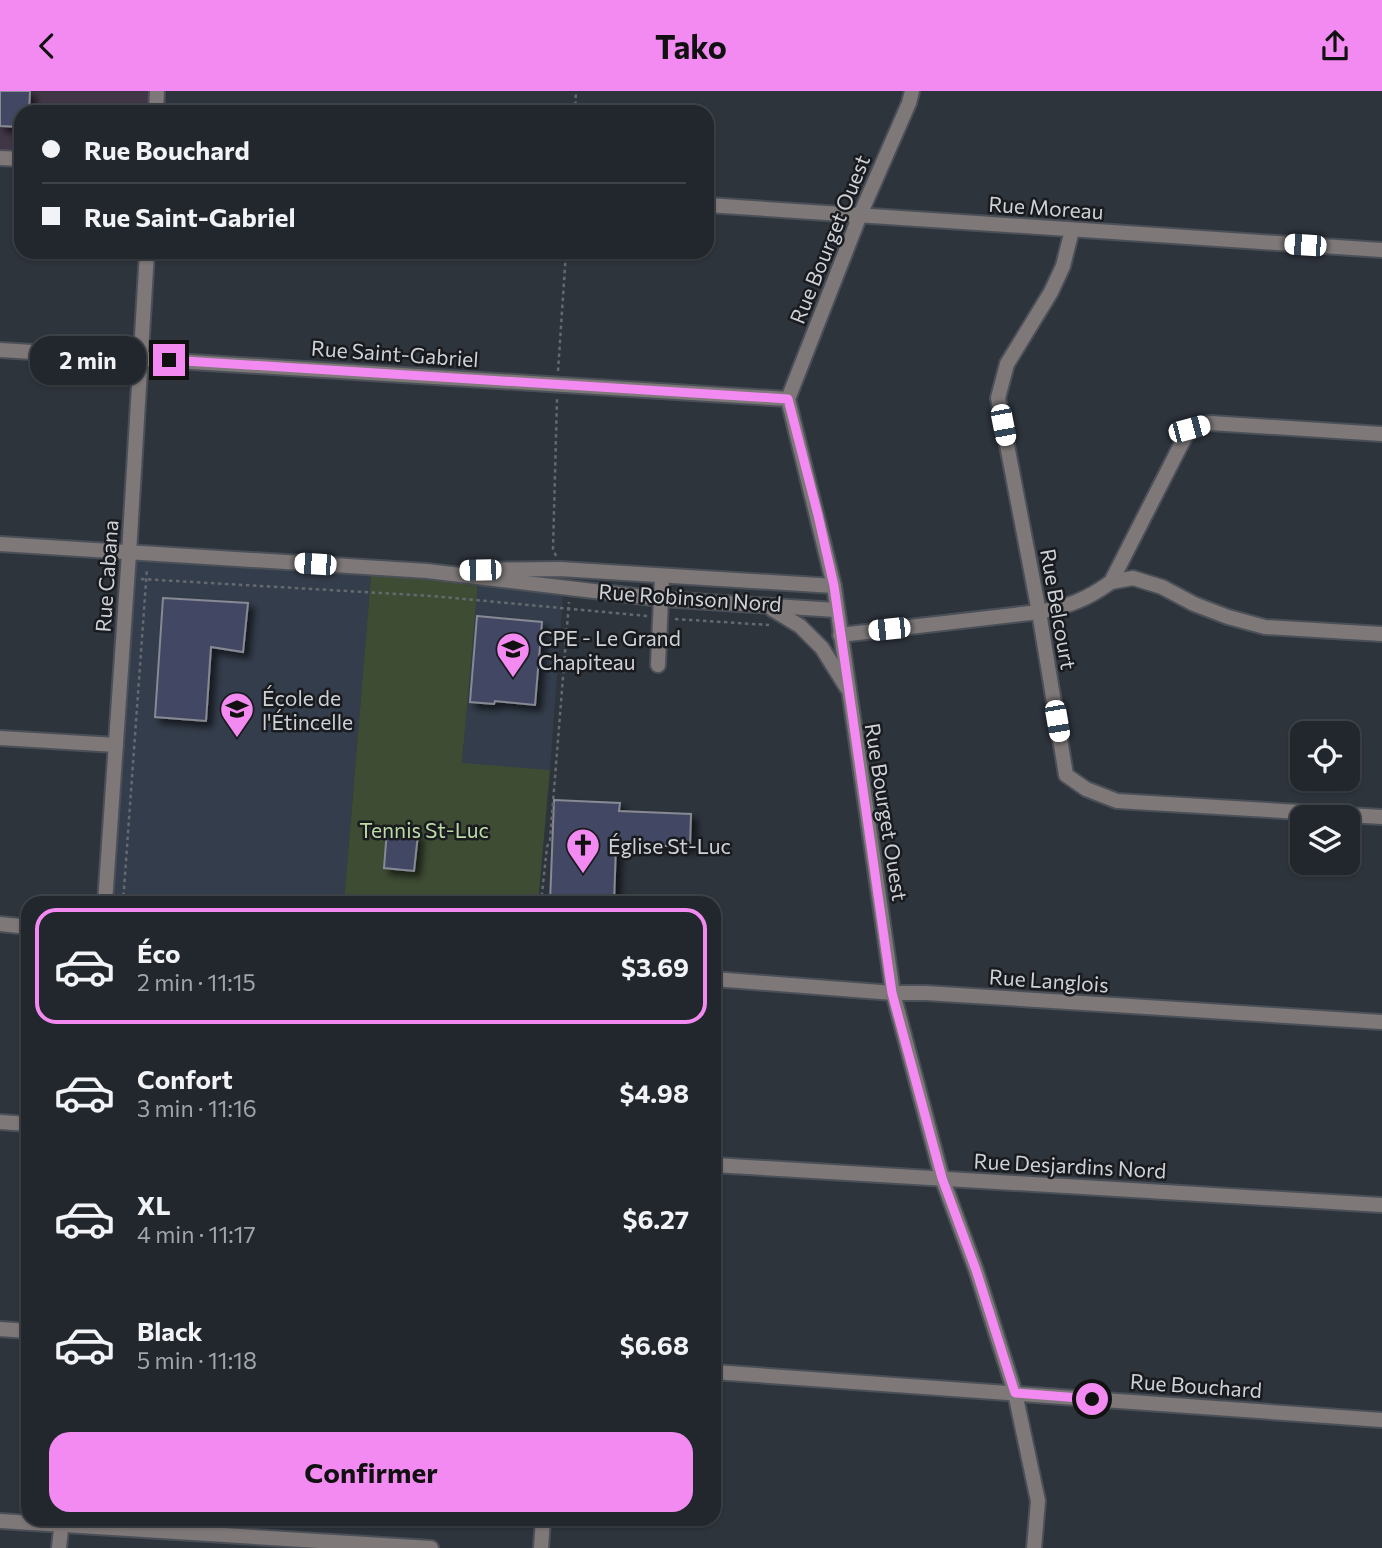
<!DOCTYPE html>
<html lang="fr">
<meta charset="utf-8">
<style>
body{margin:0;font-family:Commissioner,sans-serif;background:#2a2f35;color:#f1f3f6;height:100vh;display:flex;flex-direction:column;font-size:26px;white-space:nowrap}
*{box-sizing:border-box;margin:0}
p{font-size:23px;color:#a2a5aa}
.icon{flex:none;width:38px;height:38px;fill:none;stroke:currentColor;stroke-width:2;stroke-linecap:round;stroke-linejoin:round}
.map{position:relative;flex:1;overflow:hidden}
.panel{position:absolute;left:21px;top:805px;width:700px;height:630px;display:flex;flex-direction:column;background:#22272d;border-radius:21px;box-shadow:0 2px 5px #0004,0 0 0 2px #3f4449}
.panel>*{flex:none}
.hud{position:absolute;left:14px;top:14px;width:700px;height:154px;border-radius:21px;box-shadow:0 2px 5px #0004,0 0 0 2px #3f4449;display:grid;align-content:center;height:154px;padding:0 28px;background:#22272d}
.controls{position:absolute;left:1290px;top:630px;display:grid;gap:14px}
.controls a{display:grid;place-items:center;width:70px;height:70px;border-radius:14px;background:#22272d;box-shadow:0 2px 5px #0004,0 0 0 2px #3f4449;font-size:35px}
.end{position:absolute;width:32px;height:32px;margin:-16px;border:9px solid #f38af2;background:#111;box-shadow:0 0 0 4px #111}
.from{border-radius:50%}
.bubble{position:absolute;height:49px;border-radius:21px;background:#22272d;box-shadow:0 2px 5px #0004,0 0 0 2px #3f4449;font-size:23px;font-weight:700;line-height:49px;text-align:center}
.car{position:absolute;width:21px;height:42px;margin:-21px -10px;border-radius:9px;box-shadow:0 0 5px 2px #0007;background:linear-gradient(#fff 24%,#345 0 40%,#fff 0 76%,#345 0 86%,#fff 0)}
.hud b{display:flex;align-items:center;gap:24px;height:66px;font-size:26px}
.hud b+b{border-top:2px solid #3f4449}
.hud i{width:18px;height:18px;background:#f1f3f6}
ul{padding:12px 0 0;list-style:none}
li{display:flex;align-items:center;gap:21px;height:116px;margin:0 14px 10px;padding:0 14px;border:4px solid transparent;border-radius:21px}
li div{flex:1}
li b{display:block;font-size:26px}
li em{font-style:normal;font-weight:700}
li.current{border-color:#f38af2}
li>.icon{width:63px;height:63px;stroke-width:1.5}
.primary-button{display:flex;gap:14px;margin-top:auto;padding:14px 28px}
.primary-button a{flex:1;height:80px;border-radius:21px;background:#f38af2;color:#111;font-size:28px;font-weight:700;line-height:80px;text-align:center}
header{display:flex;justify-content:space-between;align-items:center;height:91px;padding:0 28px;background:#f38af2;color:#111;font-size:32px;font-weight:700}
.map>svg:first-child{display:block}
.commercial{fill:#413646}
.built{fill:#343d4b}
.green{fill:#3e4c34}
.building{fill:#434663;stroke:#878993;stroke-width:2;filter:url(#shadow)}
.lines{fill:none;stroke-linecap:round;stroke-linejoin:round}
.minor-casing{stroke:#4b5058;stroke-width:18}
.tertiary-casing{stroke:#4b5058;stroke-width:18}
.path{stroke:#646970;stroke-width:2.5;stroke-dasharray:3.5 3.5;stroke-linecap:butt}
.minor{stroke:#7e7878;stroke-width:14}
.tertiary{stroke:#7e7878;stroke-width:14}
.route{stroke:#f38af2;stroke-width:9}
.labels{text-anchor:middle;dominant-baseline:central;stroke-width:5;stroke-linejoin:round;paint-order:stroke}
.street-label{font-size:21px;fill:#ced2d7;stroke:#191b1f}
.poi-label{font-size:21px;fill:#ced2d7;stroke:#191b1f;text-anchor:start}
.park-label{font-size:21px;fill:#bcdba6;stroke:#191b1f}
</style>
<header><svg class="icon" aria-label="back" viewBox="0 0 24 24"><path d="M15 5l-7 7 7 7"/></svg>Tako<svg class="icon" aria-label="share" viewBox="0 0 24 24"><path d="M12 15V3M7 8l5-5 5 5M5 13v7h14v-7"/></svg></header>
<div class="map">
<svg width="1382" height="1457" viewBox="0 0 1382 1457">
<defs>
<filter id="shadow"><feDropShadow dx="5.5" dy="5.5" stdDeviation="3.5" flood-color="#0009"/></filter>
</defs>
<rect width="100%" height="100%" fill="#2e343c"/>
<polygon class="commercial" points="0,0 157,0 156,21 21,21 21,68 0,67"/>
<g class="built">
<polygon points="129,470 371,485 344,812 105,812"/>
<polygon points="478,491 563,503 550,679 462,673"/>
</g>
<polygon class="green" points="371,485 478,491 462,672 550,679 538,812 344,812"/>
<g class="building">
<polygon points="0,0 30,0 29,21 21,21 21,36 0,35"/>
<polygon points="163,507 248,512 243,561 211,556 206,630 155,626"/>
<polygon points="477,525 542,531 535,614 495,610 494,613 470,611"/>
<polygon points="554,709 620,712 619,720 691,723 690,756 616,753 614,812 550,812"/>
<polygon points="387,739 418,743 414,780 384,777"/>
</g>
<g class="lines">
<g class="minor-casing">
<g id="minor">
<polyline points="156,21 157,0"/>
<polyline points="0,67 21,68"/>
<polyline points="707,114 1382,159"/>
<polyline points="1072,139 1063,175 1051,201 1007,273 998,307 1039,521 1066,684 1086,698 1117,710 1382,726"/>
<polyline points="0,259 788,308"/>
<polyline points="0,453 427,480 661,508 836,519"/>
<polyline points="474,479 560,478 834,495"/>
<polyline points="1111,491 1133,487 1162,496 1194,513 1228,526 1265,536 1382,543"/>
<polyline points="772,518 800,535 822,557 847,597"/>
<path d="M840,544l199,-23c30,-6 47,-12 72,-30l78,-153 21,-6 172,11"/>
<polyline points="658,574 662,485"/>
<polyline points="0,647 116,654"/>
<polyline points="105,812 129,462 147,161"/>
<polyline points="0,833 28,836"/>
<polyline points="714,888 893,902 926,902 1382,931"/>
<polyline points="0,1031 28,1033"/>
<polyline points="714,1074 1382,1114"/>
<polyline points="0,1238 28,1240"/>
<polyline points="714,1281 1382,1329"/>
<polyline points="0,1430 431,1457"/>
<polyline points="59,1457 62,1428"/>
<polyline points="541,1457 543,1428"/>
</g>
</g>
<g class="tertiary-casing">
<polyline id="tertiary" points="912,0 909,12 860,124 788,308 834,495 893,902 942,1087 976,1179 1015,1302 1038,1410 1034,1457"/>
</g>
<g class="path">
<polyline points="575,21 576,0"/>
<polyline points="558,280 566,161"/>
<polyline points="556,465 553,458 557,308"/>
<polyline points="141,488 432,505 647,525"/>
<polyline points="675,528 769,534"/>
<polyline points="123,812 147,477"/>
<polyline points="541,812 547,756 550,749 569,511"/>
</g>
<use href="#minor" class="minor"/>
<use href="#tertiary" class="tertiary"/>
</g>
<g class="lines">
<polyline class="route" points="169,269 788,308 818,424 834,495 892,902 942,1087 976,1179 1015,1302 1092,1308"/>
</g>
<defs>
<g id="school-pin" transform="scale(1.75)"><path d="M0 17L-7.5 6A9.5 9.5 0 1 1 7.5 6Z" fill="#f38af2" stroke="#191b1f"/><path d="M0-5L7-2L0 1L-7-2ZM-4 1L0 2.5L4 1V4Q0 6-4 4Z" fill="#111"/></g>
<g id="church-pin" transform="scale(1.75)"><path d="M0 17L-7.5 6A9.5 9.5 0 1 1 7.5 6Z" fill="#f38af2" stroke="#191b1f"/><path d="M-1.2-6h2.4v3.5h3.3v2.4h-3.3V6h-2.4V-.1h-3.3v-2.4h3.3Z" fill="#111"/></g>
</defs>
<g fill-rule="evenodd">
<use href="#school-pin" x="513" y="558"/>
<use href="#school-pin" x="237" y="618"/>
<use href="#church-pin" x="583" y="754"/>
</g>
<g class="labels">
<g class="street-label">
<text transform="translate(1046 116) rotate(4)">Rue Moreau</text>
<text transform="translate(829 148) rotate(-68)">Rue Bourget Ouest</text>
<text transform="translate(395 262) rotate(4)">Rue Saint-Gabriel</text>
<text transform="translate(106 485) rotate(-86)">Rue Cabana</text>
<text transform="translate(690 506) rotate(4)">Rue Robinson Nord</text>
<text transform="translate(1059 518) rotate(80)">Rue Belcourt</text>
<text transform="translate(887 721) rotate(81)">Rue Bourget Ouest</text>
<text transform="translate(1049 889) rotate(4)">Rue Langlois</text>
<text transform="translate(1070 1074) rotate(3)">Rue Desjardins Nord</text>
<text transform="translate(1196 1294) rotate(4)">Rue Bouchard</text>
</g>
<g class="poi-label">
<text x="538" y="546">CPE - Le Grand<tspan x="538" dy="24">Chapiteau</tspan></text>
<text x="262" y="606">École de<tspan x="262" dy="24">l'Étincelle</tspan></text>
<text x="608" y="754">Église St-Luc</text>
</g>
<g class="park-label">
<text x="424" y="738">Tennis St-Luc</text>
</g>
</g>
</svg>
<div class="controls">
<a><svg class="icon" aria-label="locate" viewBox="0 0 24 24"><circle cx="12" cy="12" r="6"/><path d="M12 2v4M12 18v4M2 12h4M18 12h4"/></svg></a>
<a><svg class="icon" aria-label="layers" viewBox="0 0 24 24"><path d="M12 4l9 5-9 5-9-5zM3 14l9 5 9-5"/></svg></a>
</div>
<i class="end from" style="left:1092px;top:1308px"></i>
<i class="end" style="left:169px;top:269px"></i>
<div class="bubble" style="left:30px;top:245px;width:116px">2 min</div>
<i class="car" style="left:1305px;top:154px;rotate:274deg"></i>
<i class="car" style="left:1003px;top:334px;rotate:169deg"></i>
<i class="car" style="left:1189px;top:338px;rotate:75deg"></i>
<i class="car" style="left:315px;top:473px;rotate:274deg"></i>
<i class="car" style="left:480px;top:479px;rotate:269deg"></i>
<i class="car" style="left:889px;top:538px;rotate:264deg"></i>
<i class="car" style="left:1057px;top:630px;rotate:170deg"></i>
<div class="hud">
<b><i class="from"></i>Rue Bouchard</b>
<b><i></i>Rue Saint-Gabriel</b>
</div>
<section class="panel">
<ul>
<li class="current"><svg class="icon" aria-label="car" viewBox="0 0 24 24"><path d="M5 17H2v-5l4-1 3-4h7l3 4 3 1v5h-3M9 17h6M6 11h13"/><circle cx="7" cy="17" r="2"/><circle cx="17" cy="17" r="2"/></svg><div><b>Éco</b><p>2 min · 11:15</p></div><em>$3.69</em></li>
<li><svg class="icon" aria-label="car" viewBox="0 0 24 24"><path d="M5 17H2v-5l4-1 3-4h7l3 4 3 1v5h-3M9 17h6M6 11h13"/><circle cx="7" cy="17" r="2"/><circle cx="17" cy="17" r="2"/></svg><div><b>Confort</b><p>3 min · 11:16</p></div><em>$4.98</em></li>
<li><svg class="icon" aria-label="car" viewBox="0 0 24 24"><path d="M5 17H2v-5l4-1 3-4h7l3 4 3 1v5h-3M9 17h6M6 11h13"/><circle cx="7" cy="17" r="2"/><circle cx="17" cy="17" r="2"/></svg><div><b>XL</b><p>4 min · 11:17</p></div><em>$6.27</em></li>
<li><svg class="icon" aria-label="car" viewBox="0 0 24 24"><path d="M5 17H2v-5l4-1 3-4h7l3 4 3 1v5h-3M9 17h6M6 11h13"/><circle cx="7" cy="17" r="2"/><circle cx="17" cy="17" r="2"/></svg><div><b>Black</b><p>5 min · 11:18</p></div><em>$6.68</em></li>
</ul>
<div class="primary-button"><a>Confirmer</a></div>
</section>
</div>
